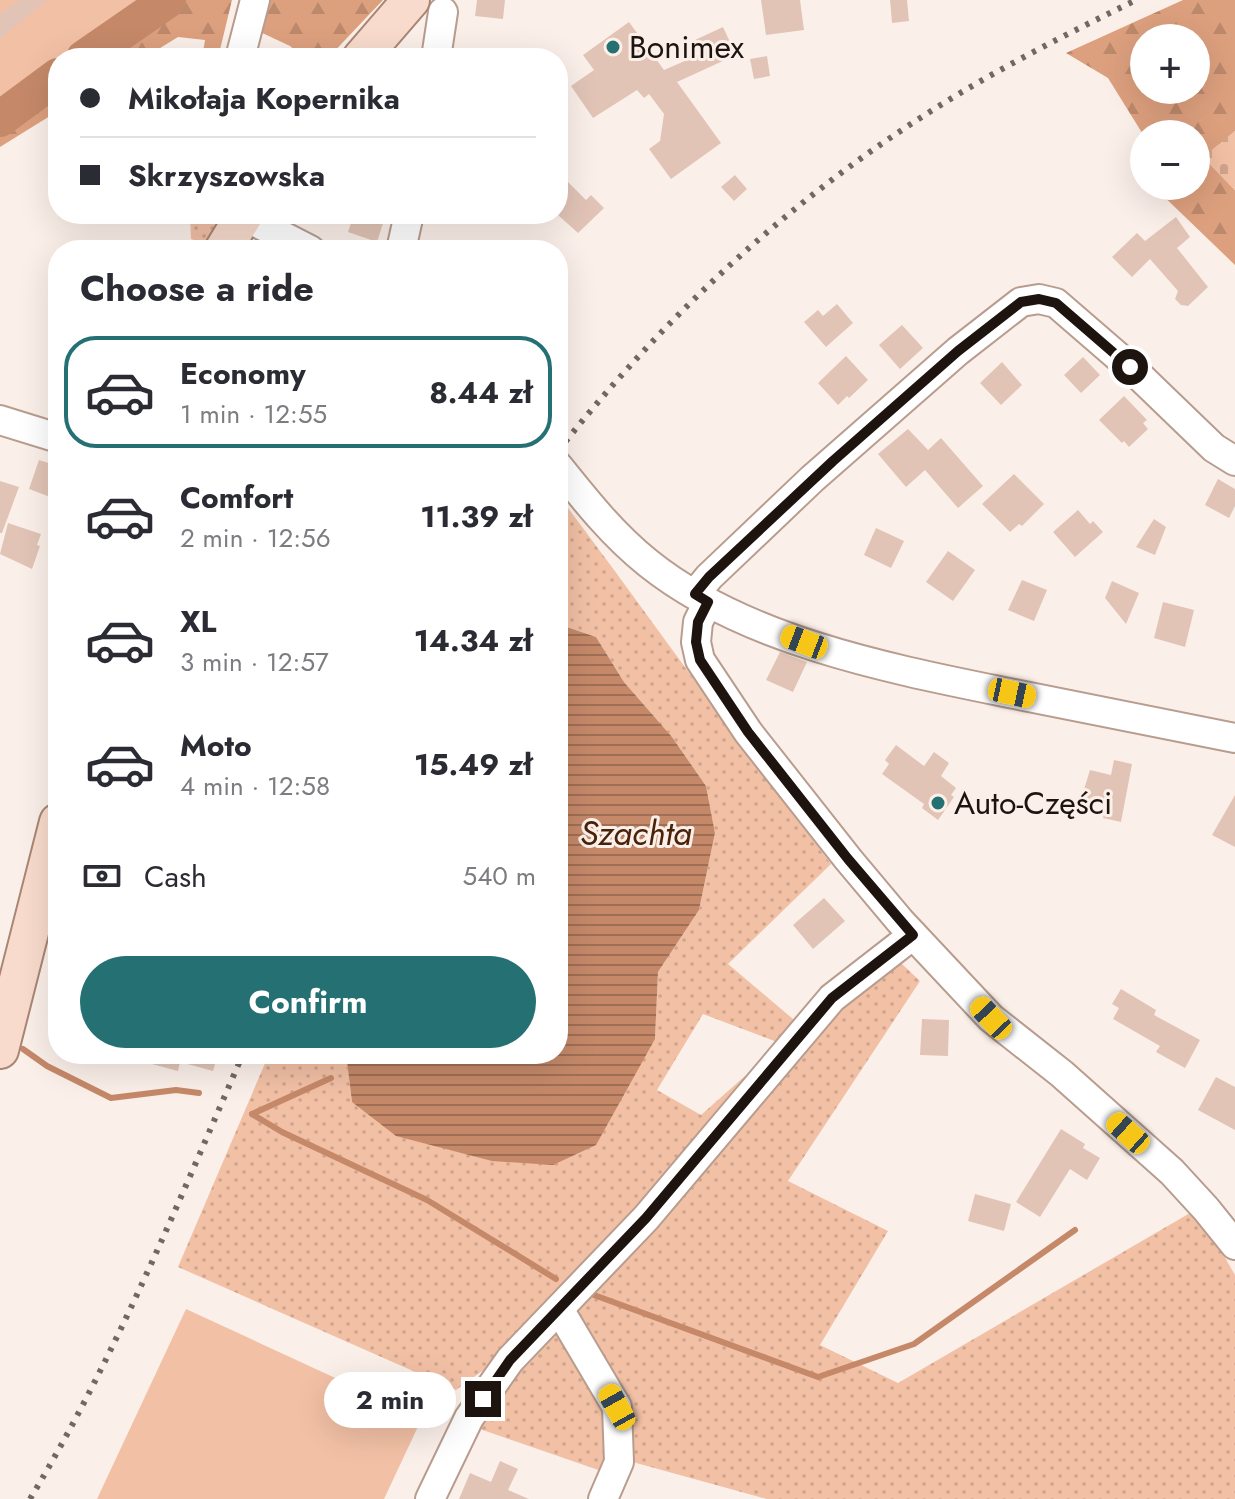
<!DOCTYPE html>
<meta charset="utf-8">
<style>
body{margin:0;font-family:Jost,sans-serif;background:#f7f7f7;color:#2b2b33;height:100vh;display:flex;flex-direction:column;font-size:30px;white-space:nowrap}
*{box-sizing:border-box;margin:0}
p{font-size:26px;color:#7c7c81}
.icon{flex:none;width:44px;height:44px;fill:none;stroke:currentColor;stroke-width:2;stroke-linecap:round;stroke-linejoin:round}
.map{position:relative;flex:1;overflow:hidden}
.panel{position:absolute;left:48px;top:240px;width:520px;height:824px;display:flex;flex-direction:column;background:#fff;border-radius:32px;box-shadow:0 8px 32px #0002}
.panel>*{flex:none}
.guide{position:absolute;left:48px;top:48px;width:520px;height:176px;border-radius:32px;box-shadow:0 8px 32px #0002;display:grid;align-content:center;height:176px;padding:0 32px;background:#fff}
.controls{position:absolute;left:1130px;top:24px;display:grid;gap:16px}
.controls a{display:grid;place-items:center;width:80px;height:80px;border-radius:50%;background:#fff;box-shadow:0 8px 32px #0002;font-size:40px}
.end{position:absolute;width:36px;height:36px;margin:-18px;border:10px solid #1e140f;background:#fff;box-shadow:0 0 0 4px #fff}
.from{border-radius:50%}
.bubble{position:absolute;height:56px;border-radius:28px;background:#fff;box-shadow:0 8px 32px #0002;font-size:26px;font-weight:700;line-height:56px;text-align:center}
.car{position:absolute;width:24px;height:48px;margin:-24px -12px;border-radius:10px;box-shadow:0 0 6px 2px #0007;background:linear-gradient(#f5c518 24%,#345 0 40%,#f5c518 0 76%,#345 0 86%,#f5c518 0)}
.guide b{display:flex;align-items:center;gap:28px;height:76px;font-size:30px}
.guide b+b{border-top:2px solid #e1e1e2}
.guide i{width:20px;height:20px;background:#2b2b33}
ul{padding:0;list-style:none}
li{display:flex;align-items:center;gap:24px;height:112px;margin:0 16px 12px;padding:0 16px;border:4px solid transparent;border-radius:32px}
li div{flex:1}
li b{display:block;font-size:30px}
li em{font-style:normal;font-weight:700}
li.on{border-color:#257073}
li>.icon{width:72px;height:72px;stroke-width:1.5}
h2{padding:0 32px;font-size:36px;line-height:96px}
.pay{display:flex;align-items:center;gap:20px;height:88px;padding:0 32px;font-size:30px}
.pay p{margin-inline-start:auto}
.button{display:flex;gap:16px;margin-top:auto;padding:16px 32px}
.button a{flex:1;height:92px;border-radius:48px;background:#257073;color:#fff;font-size:32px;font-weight:700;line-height:92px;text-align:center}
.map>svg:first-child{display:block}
.grass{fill:url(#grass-dots)}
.forest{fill:url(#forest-firs);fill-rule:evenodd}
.cemetery{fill:url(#cemetery-stones)}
.green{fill:#f2c0a5}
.water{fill:url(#water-rules)}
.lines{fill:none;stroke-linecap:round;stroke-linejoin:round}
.stream{stroke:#c58969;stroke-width:6}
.river{stroke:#c58969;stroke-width:36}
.building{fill:#e1c4b6}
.minor-casing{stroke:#b89d8f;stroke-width:32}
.major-casing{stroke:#a98674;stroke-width:40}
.minor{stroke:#fff;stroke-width:28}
.major{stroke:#f8dbcc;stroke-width:36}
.rail{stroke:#726862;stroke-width:6;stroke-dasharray:4 8;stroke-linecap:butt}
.route{stroke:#1e140f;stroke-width:10}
.poi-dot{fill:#257073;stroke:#fbf0e9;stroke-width:3}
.labels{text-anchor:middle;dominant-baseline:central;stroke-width:6;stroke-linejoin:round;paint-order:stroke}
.poi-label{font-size:32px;fill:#1e140f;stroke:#fbf0e9;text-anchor:start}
.water-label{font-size:34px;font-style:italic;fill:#4a2209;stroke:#fbf0e9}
</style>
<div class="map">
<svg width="1235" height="1499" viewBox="0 0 1235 1499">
<defs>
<pattern id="grass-dots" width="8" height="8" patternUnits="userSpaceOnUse" patternTransform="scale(2)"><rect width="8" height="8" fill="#f2c0a5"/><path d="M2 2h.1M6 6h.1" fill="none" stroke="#cfa48d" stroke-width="1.8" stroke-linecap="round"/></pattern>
<pattern id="forest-firs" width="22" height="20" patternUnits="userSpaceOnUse" patternTransform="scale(2)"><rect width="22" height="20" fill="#dda07e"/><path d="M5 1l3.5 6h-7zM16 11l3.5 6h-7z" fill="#bd896c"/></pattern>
<pattern id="cemetery-stones" width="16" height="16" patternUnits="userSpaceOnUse" patternTransform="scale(2)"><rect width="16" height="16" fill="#f2c0a5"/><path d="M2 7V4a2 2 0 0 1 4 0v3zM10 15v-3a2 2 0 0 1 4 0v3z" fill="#cfa48d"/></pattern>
<pattern id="water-rules" width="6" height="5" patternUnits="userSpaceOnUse" patternTransform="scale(2)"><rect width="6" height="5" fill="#c58969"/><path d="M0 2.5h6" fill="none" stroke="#9f6f55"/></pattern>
</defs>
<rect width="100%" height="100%" fill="#fbf0e9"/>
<g class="grass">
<polygon points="190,214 214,214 216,232 211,246 191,239"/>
<path d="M559,496c92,122 179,247 272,368l-103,100 72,61 -15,20 -82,-31 -46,76 44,25 44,-39 10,5 -252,275 -47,34 -278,-123 91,-213h77l6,48 303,-63 3,-67 41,-62 16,-77 -9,-47 -34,-49 -48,-55 -28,-45 -32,-11 -6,2z"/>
<polygon points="902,964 920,981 788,1181 888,1231 820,1345 898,1383 1190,1213 1224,1256 1235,1275 1235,1499 767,1499 629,1461 609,1366 576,1310 838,1005"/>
<polygon points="554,1325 612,1412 607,1473 477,1428 517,1366"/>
</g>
<g class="forest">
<polygon points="161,0 232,0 218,58 202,58 205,40 178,37 144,58 77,58"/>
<polygon points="267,0 383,0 328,58 303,58 290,46 258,31"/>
<path d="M1183,0h52v131l-31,27 31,32v75l-81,-78 42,-1v-52l-52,2 -36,-58 -42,-25zM1144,38h52v52h-52z"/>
<polygon points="58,71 58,111 0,147 0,113"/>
</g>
<polygon class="cemetery" points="1235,131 1235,190 1203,157"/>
<g class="green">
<polygon points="0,0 153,0 69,58 58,58 58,66 0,111"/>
<polygon points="186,1309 422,1418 384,1499 97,1499"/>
</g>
<polygon class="water" points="564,626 596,637 624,682 672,737 706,786 715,833 699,910 658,972 655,1039 596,1145 553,1165 492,1161 396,1136 352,1102 346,1054 558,1054 558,628"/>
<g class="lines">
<g class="stream">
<polyline points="23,1049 47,1066 111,1098 176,1090 199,1093"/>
<polyline points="252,1114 282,1132 427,1200 556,1279"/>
<polyline points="252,1114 331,1078"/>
<polyline points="594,1295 818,1377 914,1344 1075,1230"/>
</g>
<g class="river">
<polyline points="84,58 168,0"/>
<polyline points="0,119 58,76"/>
</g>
</g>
<g class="building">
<polygon points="19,0 47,0 0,39 0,15"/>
<polygon points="477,0 505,0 503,19 475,16"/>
<polygon points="761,0 800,0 804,30 766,35"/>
<polygon points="890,0 907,0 909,21 892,23"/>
<polygon points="629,22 664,70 701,54 695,40 723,27 736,55 677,82 721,143 671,179 649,149 660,141 664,114 649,94 644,98 637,90 593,118 571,86 594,70 583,55"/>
<polygon points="767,56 770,76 754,79 750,59"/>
<polygon points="735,175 747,189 734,201 721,187"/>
<polygon points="568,182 586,200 591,195 604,208 578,233 558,215 558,192"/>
<polygon points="354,214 386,214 377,242 348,232"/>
<polygon points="1176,217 1190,237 1177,248 1208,287 1188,306 1181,305 1175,299 1178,291 1150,259 1132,277 1112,257 1137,233 1145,241"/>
<polygon points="837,304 853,323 826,347 804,322 818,310 823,316"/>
<polygon points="902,325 923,348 900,369 879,345"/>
<polygon points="846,356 868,380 849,398 847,396 838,405 818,383"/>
<polygon points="1083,357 1100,375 1081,393 1064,375"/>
<polygon points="1002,362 1022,385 1001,405 980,383"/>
<polygon points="1124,396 1147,420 1143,423 1148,429 1129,447 1124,441 1122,443 1099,420"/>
<polygon points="908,429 928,450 941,438 983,486 958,508 925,470 906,487 878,454"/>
<polygon points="39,460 58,466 58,500 29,489"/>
<polygon points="1014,474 1044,504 1022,526 1019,524 1010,532 982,504"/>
<polygon points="1218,479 1235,489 1235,506 1229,518 1205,505"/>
<polygon points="0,481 19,487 2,533 0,533"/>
<polygon points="1078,510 1090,524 1093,521 1103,532 1075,557 1053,532"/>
<polygon points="1154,519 1166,527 1155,555 1136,547"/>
<polygon points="8,523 41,534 37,545 40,546 32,569 0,554"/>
<polygon points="876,528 904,541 891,568 864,555"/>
<polygon points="948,551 975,570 953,601 926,582"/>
<polygon points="1022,580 1047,590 1034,621 1008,610"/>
<polygon points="1112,581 1139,593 1126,624 1105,598"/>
<polygon points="1163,602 1194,610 1185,647 1154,638"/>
<polygon points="780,652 807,662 793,692 766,680"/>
<polygon points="896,745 924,766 934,752 949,763 941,776 956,788 951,795 954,797 938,820 922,808 924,804 882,774 889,764 885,760"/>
<polygon points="1114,760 1132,764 1121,822 1103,818 1106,804 1081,799 1090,770 1111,775"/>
<polygon points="1235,795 1235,847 1212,835"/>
<polygon points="824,898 845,921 813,949 793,925"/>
<polygon points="1121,989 1156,1010 1154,1015 1200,1040 1185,1068 1156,1052 1160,1046 1113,1019 1119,1008 1112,1004"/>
<polygon points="922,1019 949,1020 948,1056 920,1055"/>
<polygon points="134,1054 218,1054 213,1071 180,1062 178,1071 133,1059"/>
<polygon points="1216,1077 1235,1087 1235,1130 1198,1110"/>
<polygon points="1061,1129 1085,1144 1083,1148 1100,1158 1087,1180 1070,1169 1040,1217 1016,1202"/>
<polygon points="975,1194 1011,1204 1004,1231 968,1221"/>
<polygon points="500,1461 518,1469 508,1490 529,1499 459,1499 470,1473 491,1482"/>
</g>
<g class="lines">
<g class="minor-casing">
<g id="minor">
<polyline points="240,58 255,0"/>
<polyline points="436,58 443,12"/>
<polyline points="240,214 310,250"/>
<polyline points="401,250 409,214"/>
<polyline points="0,420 58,438"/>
<path d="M558,466c28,35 55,69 90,97 97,78 243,106 361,130 76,15 151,30 226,45"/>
<polyline points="695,594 709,577 812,479 958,351 1021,302 1039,299 1056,303 1130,367 1214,448 1235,461"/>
<polyline points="708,602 698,622 696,642 700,660 748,732 848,859 900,921 991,1018 1062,1074 1172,1172 1206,1209 1235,1245"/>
<polyline points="559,1309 617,1407 619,1462 603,1499"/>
<polyline points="430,1499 469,1418 510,1360 646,1218 832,998 913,935"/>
</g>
</g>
<g class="major-casing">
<g id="major">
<polyline points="361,58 411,0"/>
<polyline points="223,250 245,214"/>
<polyline points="0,1050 58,822"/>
</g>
</g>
<use href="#minor" class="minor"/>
<use href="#major" class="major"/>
<g class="rail">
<path d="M558,451c104,-132 228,-248 370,-338 67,-43 137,-78 208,-113"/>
<path d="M30,1499c85,-141 147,-294 213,-445"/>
</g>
</g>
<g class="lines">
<polyline class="route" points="483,1399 510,1360 646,1218 832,998 913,935 848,859 748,732 700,660 696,642 698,622 708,602 695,594 709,577 833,461 958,351 1021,302 1039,299 1056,303 1130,367"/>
</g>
<g class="poi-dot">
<circle cx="613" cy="47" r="8"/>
<circle cx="938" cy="803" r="8"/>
</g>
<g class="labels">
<g class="poi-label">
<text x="629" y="47">Bonimex</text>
<text x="954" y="803">Auto-Części</text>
</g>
<g class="water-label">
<text x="636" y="833">Szachta</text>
</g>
</g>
</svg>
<div class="controls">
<a>+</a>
<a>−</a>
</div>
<i class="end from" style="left:1130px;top:367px"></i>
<i class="end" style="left:483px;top:1399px"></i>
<div class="bubble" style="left:324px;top:1372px;width:132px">2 min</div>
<i class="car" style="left:804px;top:642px;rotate:291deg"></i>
<i class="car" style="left:1012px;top:693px;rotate:102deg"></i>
<i class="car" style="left:991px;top:1018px;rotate:317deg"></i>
<i class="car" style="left:1128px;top:1133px;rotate:312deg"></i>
<i class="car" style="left:617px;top:1407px;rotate:331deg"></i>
<div class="guide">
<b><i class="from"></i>Mikołaja Kopernika</b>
<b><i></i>Skrzyszowska</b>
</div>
<section class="panel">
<h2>Choose a ride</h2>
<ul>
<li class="on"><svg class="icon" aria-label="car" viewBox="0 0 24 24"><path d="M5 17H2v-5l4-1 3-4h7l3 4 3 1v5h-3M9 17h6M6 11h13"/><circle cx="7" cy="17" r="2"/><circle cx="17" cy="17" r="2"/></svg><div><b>Economy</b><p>1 min · 12:55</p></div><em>8.44 zł</em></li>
<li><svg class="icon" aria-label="car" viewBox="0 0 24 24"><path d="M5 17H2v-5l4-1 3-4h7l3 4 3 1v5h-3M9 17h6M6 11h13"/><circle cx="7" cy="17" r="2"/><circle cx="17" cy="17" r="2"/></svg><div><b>Comfort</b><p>2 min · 12:56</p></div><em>11.39 zł</em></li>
<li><svg class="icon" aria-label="car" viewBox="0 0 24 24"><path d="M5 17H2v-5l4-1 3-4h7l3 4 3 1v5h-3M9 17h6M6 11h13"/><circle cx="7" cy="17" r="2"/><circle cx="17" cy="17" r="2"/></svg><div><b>XL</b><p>3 min · 12:57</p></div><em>14.34 zł</em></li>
<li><svg class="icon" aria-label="car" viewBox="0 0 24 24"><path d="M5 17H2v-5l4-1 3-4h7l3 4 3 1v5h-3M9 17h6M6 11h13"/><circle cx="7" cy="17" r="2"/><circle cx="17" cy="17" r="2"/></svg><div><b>Moto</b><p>4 min · 12:58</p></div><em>15.49 zł</em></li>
</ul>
<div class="pay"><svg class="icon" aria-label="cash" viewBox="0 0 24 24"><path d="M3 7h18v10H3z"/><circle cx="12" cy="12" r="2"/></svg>Cash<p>540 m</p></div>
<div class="button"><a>Confirm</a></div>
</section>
</div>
